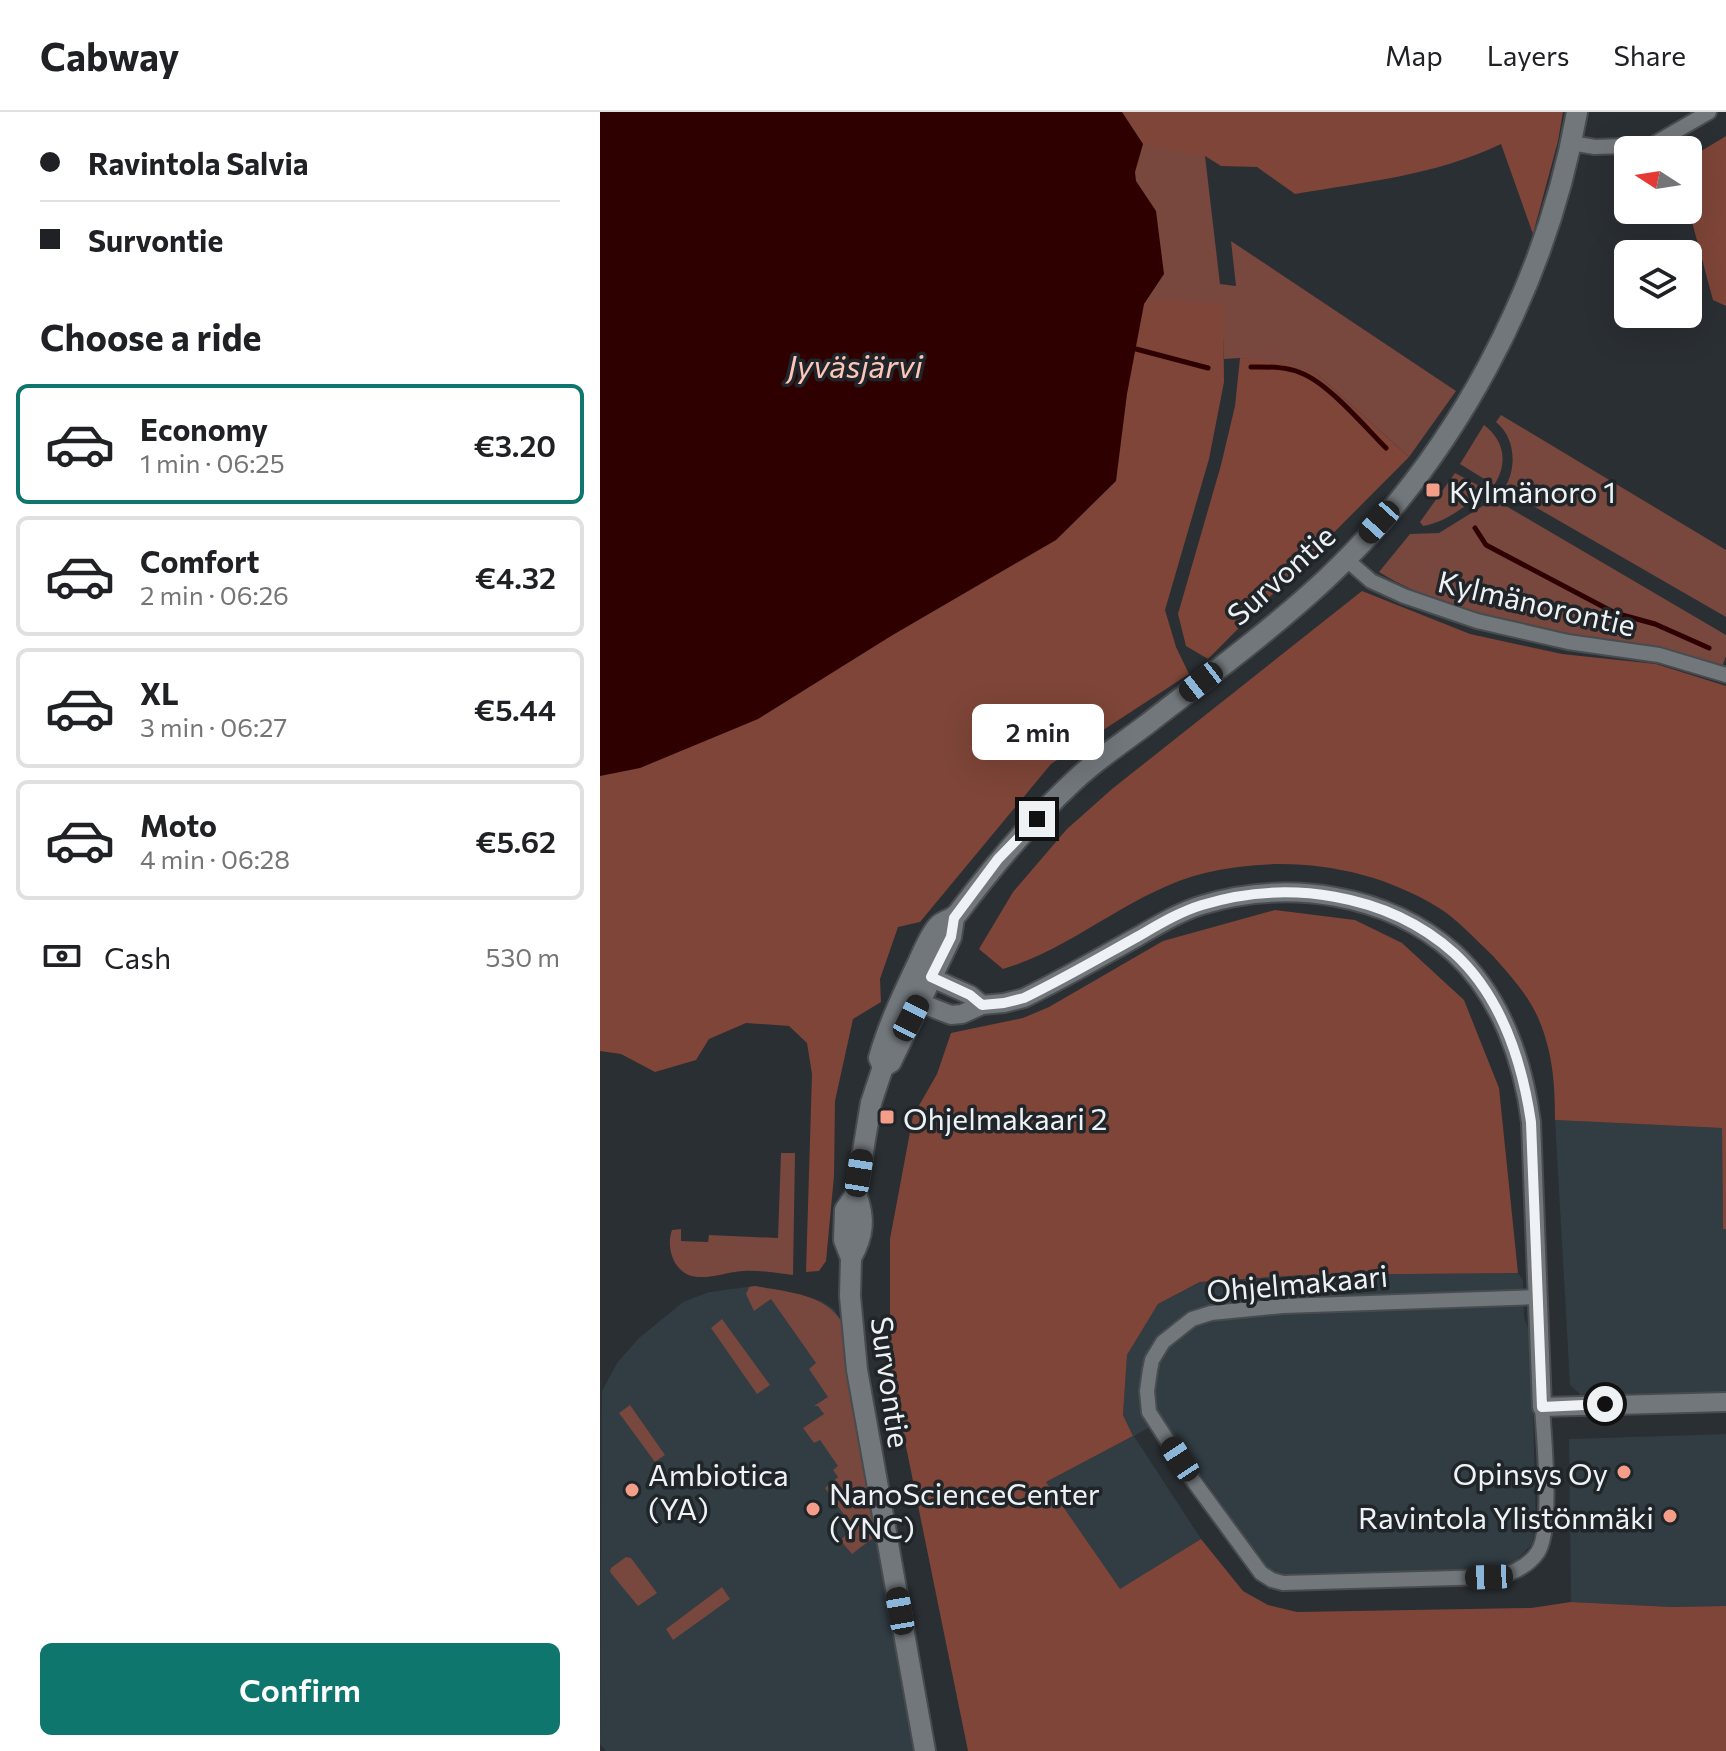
<!DOCTYPE html>
<meta charset="utf-8">
<style>
body{margin:0;font-family:Commissioner,sans-serif;background:#f2f2f2;color:#202124;height:100vh;display:flex;flex-direction:column;font-size:30px;white-space:nowrap}
*{box-sizing:border-box;margin:0}
p{font-size:26px;color:#757577}
.icon{flex:none;width:44px;height:44px;fill:none;stroke:currentColor;stroke-width:2;stroke-linecap:round;stroke-linejoin:round}
.map{position:relative;flex:1;overflow:hidden}
.side{display:flex;flex-direction:column;background:#fff;width:600px}
.side>*{flex:none}
.hud{display:grid;align-content:center;height:176px;padding:0 40px;background:#fff}
.needle{width:52px;rotate:282deg}
.buttons{position:absolute;left:1014px;top:24px;display:grid;gap:16px}
.buttons a{display:grid;place-items:center;width:88px;height:88px;border-radius:12px;background:#fff;box-shadow:0 8px 32px #0002;font-size:40px}
.end{position:absolute;width:36px;height:36px;margin:-18px;border:10px solid #eef2f4;background:#111;box-shadow:0 0 0 4px #111}
.from{border-radius:50%}
.bubble{position:absolute;height:56px;border-radius:12px;background:#fff;box-shadow:0 8px 32px #0002;font-size:26px;font-weight:600;line-height:56px;text-align:center}
.car{position:absolute;width:24px;height:48px;margin:-24px -12px;border-radius:10px;box-shadow:0 0 6px 2px #0007;background:linear-gradient(#222 24%,#8ab4d8 0 40%,#222 0 76%,#8ab4d8 0 86%,#222 0)}
.hud b{display:flex;align-items:center;gap:28px;height:76px;font-size:30px}
.hud b+b{border-top:2px solid #e0e0e0}
.hud i{width:20px;height:20px;background:#202124}
ul{padding:0;list-style:none}
li{display:flex;align-items:center;gap:24px;height:120px;margin:0 16px 12px;padding:0 24px;border:4px solid #e0e0e0;border-radius:12px}
li div{flex:1}
li b{display:block;font-size:30px}
li em{font-style:normal;font-weight:600}
li.selected{border-color:#0f766e}
li>.icon{width:72px;height:72px;stroke-width:1.5}
h2{padding:0 40px;font-size:36px;line-height:96px}
.pay{display:flex;align-items:center;gap:20px;height:88px;padding:0 40px;font-size:30px}
.pay p{margin-inline-start:auto}
.cta{display:flex;gap:16px;margin-top:auto;padding:16px 40px}
.cta a{flex:1;height:92px;border-radius:12px;background:#0f766e;color:#fff;font-size:32px;font-weight:600;line-height:92px;text-align:center}
header{display:flex;align-items:center;gap:48px;box-sizing:border-box;height:112px;padding:0 40px;background:#fff;border-bottom:2px solid #e0e0e0}
header strong{font-size:38px}
nav{display:flex;gap:44px;margin-inline-start:auto;font-size:28px}
main{display:flex;flex:1;min-height:0}
.map>svg:first-child{display:block}
.built{fill:#313c43}
.green{fill:#78473d}
.forest{fill:#7e4538}
.water{fill:#2e0000}
.lines{fill:none;stroke-linecap:round;stroke-linejoin:round}
.stream{stroke:#2e0000;stroke-width:5}
.minor-casing{stroke:#484c4f;stroke-width:18}
.tertiary-casing{stroke:#484c4f;stroke-width:22}
.secondary-casing{stroke:#484c4f;stroke-width:24}
.minor{stroke:#71777b;stroke-width:14}
.tertiary{stroke:#71777b;stroke-width:18}
.secondary{stroke:#71777b;stroke-width:20}
.route{stroke:#eef2f4;stroke-width:10}
.poi-dot{fill:#f49e8a;stroke:#202529;stroke-width:3}
.labels{text-anchor:middle;dominant-baseline:central;stroke-width:7;stroke-linejoin:round;paint-order:stroke}
.poi-label{font-size:30px;fill:#eef2f4;stroke:#202529;text-anchor:start}
.street-label{font-size:30px;fill:#eef2f4;stroke:#202529}
.water-label{font-size:32px;font-style:italic;fill:#fdc5b8;stroke:#202529}
</style>
<header>
<strong>Cabway</strong>
<nav><a>Map</a><a>Layers</a><a>Share</a></nav>
</header>
<main>
<section class="side">
<div class="hud">
<b><i class="from"></i>Ravintola Salvia</b>
<b><i></i>Survontie</b>
</div>
<h2>Choose a ride</h2>
<ul>
<li class="selected"><svg class="icon" aria-label="car" viewBox="0 0 24 24"><path d="M5 17H2v-5l4-1 3-4h7l3 4 3 1v5h-3M9 17h6M6 11h13"/><circle cx="7" cy="17" r="2"/><circle cx="17" cy="17" r="2"/></svg><div><b>Economy</b><p>1 min · 06:25</p></div><em>€3.20</em></li>
<li><svg class="icon" aria-label="car" viewBox="0 0 24 24"><path d="M5 17H2v-5l4-1 3-4h7l3 4 3 1v5h-3M9 17h6M6 11h13"/><circle cx="7" cy="17" r="2"/><circle cx="17" cy="17" r="2"/></svg><div><b>Comfort</b><p>2 min · 06:26</p></div><em>€4.32</em></li>
<li><svg class="icon" aria-label="car" viewBox="0 0 24 24"><path d="M5 17H2v-5l4-1 3-4h7l3 4 3 1v5h-3M9 17h6M6 11h13"/><circle cx="7" cy="17" r="2"/><circle cx="17" cy="17" r="2"/></svg><div><b>XL</b><p>3 min · 06:27</p></div><em>€5.44</em></li>
<li><svg class="icon" aria-label="car" viewBox="0 0 24 24"><path d="M5 17H2v-5l4-1 3-4h7l3 4 3 1v5h-3M9 17h6M6 11h13"/><circle cx="7" cy="17" r="2"/><circle cx="17" cy="17" r="2"/></svg><div><b>Moto</b><p>4 min · 06:28</p></div><em>€5.62</em></li>
</ul>
<div class="pay"><svg class="icon" aria-label="cash" viewBox="0 0 24 24"><path d="M3 7h18v10H3z"/><circle cx="12" cy="12" r="2"/></svg>Cash<p>530 m</p></div>
<div class="cta"><a>Confirm</a></div>
</section>
<div class="map">
<svg width="1126" height="1639" viewBox="0 0 1126 1639">
<rect width="100%" height="100%" fill="#2a2f33"/>
<g class="built">
<polygon points="955,1008 1122,1016 1123,1116 1126,1117 1126,1280 981,1283 970,1273"/>
<polygon points="918,1161 923,1168 924,1205 931,1224 936,1412 932,1432 916,1449 897,1456 679,1464 670,1461 562,1308 534,1324 601,1427 520,1478 446,1370 533,1324 523,1303 527,1243 558,1192 601,1170 703,1163"/>
<polygon points="155,1174 193,1181 221,1189 234,1197 242,1210 316,1639 6,1639 0,1632 2,1279 17,1251 39,1226 83,1190 109,1180"/>
<polygon points="1126,1322 1126,1494 1072,1495 971,1490 969,1327"/>
</g>
<g class="green">
<polygon points="436,0 593,0 605,44 620,172 636,174 631,129 856,279 809,345 717,262 640,246 624,247 622,203 576,385 0,759 0,588"/>
<path d="M901,303l225,135v67l-222,-128c13,-20 12,-51 -8,-67z"/>
<path d="M884,313c21,16 24,39 10,60l-34,-21z"/>
<path d="M855,361l32,17c-20,14 -39,32 -64,36l-3,-4z"/>
<path d="M894,387l232,136v21l-4,11c-22,-6 -44,-14 -66,-18 -93,-17 -195,-27 -277,-77l31,-38 29,-1z"/>
<path d="M181,1041h14l-2,122c-16,-2 -34,-5 -50,-4 -15,1 -30,7 -45,6 -23,-1 -33,-28 -26,-47l9,-1v12l27,1 1,-7 69,3z"/>
<path d="M155,1174c31,6 69,7 87,36l36,209 -1,4 -25,19 -12,-14 14,-11 -29,-41 13,-11 -5,-7 5,-4 -18,-26 -6,3 -11,-15 21,-14 -6,-8h-4l14,-9 -19,-28 7,-6 -45,-64 -17,12 -8,-17 3,-7z"/>
<polygon points="122,1207 170,1273 157,1282 111,1216"/>
<polygon points="30,1293 65,1343 55,1350 19,1301"/>
<polygon points="26,1445 31,1446 57,1481 38,1494 10,1460 11,1456"/>
<polygon points="122,1475 130,1487 73,1528 66,1517"/>
</g>
<g class="forest">
<path d="M522,0h441l-5,29 -25,93 -32,-90c-64,31 -136,38 -206,50l-38,-27 -36,-1 -16,-10 -62,-12z"/>
<polygon points="1126,24 1126,194 1113,188 1088,95 1088,47"/>
<polygon points="545,187 623,192 624,270 609,347 565,498 576,535 589,562 451,652 320,810 298,815 280,867 281,890 253,907 235,989 234,1064 226,1149 219,1159 206,1160 212,962 207,931 189,914 146,911 109,927 96,948 55,960 21,942 0,939 0,664 40,656 158,607 291,524 456,428 516,369 527,282"/>
<polygon points="640,246 688,251 717,262 809,345 608,547 586,534 578,502 621,353 635,294"/>
<path d="M762,479l108,43 92,20 94,10 70,22v543h-3l-1,-101 -167,-8c0,-36 -2,-66 -16,-100 -9,-23 -30,-46 -46,-64 -17,-16 -35,-36 -54,-48 -69,-43 -156,-54 -234,-35 -74,18 -130,75 -202,96l-24,-20 34,-57 54,-63 45,-40z"/>
<polygon points="675,798 755,808 802,831 864,888 899,976 918,1161 703,1163 600,1170 558,1192 527,1243 523,1303 533,1324 446,1370 520,1477 601,1427 643,1479 668,1493 697,1500 931,1496 971,1490 1072,1495 1126,1494 1126,1639 368,1639 290,1256 290,1127 313,1004 337,962 351,921 423,906 449,895 563,829"/>
</g>
<polygon class="water" points="0,0 522,0 543,32 535,60 536,69 556,99 564,162 544,192 527,282 516,369 456,428 291,524 158,607 40,656 0,664"/>
<g class="lines">
<g class="stream">
<polyline points="536,237 608,256"/>
<path d="M651,255c16,0 34,-1 50,6 27,10 64,54 85,75"/>
<polyline points="875,416 886,433 1015,501 1055,512 1109,536"/>
</g>
<g class="minor-casing">
<g id="minor">
<polyline points="971,31 995,35 1052,33 1109,0"/>
<polyline points="746,447 771,469 804,484 877,509 968,530 1059,543 1126,563"/>
<path d="M937,1185l-254,9 -72,7 -19,6 -29,23 -11,18 -2,10 -3,21 2,21 46,71 66,90 11,7 11,3 206,-6c19,-1 38,-9 49,-25 15,-24 6,-114 4,-145"/>
</g>
</g>
<g class="tertiary-casing">
<g id="tertiary">
<polyline points="321,861 370,883 382,893"/>
<path d="M308,886l43,17 11,-1 20,-9 22,-2 20,-5c39,-19 75,-40 113,-61 21,-12 42,-25 65,-32 85,-26 185,-12 252,48 47,43 69,108 77,169l11,285 184,-5"/>
</g>
</g>
<g class="secondary-casing">
<g id="secondary">
<path d="M283,955l-4,-9c9,-32 22,-59 36,-89 7,-14 13,-32 23,-43 6,-6 14,-6 20,-13 36,-48 72,-91 116,-132 22,-21 48,-38 72,-56 60,-47 123,-93 179,-145 130,-122 221,-293 252,-468"/>
<path d="M251,1146c13,-23 14,-40 5,-64"/>
<polyline points="325,1639 257,1258 250,1184 251,1146 244,1128 245,1098 256,1082 271,991 283,955 291,950 351,825 354,806"/>
</g>
</g>
<use href="#minor" class="minor"/>
<use href="#tertiary" class="tertiary"/>
<use href="#secondary" class="secondary"/>
</g>
<g class="lines">
<path class="route" d="M437,707l-39,40 -44,59 -3,19 -20,40 39,18 12,10 22,-2 20,-5c39,-19 75,-40 113,-61 21,-12 42,-25 65,-32 84,-26 185,-12 252,48 47,43 68,108 77,169l11,285 63,-3"/>
</g>
<g class="poi-dot">
<rect x="825" y="370" width="16" height="16" rx="4"/>
<rect x="279" y="997" width="16" height="16" rx="4"/>
<circle cx="1024" cy="1360" r="8"/>
<circle cx="32" cy="1378" r="8"/>
<circle cx="213" cy="1397" r="8"/>
<circle cx="1070" cy="1404" r="8"/>
</g>
<g class="labels">
<g class="poi-label">
<text x="849" y="378">Kylmänoro 1</text>
<text x="303" y="1005">Ohjelmakaari 2</text>
<text x="1008" y="1360" text-anchor="end">Opinsys Oy</text>
<text x="48" y="1361">Ambiotica<tspan x="48" dy="34">(YA)</tspan></text>
<text x="229" y="1380">NanoScienceCenter<tspan x="229" dy="34">(YNC)</tspan></text>
<text x="1054" y="1404" text-anchor="end">Ravintola Ylistönmäki</text>
</g>
<g class="street-label">
<text transform="translate(680 462) rotate(-42)">Survontie</text>
<text transform="translate(937 490) rotate(13)">Kylmänorontie</text>
<text transform="translate(697 1170) rotate(-5)">Ohjelmakaari</text>
<text transform="translate(292 1270) rotate(82)">Survontie</text>
</g>
<g class="water-label">
<text x="255" y="253">Jyväsjärvi</text>
</g>
</g>
</svg>
<div class="buttons">
<a><svg class="needle" viewBox="-14 -14 28 28"><path d="M0-13l5 13h-10z" fill="#e53935"/><path d="M0 13l5-13h-10z" fill="#757577"/></svg></a>
<a><svg class="icon" aria-label="layers" viewBox="0 0 24 24"><path d="M12 4l9 5-9 5-9-5zM3 14l9 5 9-5"/></svg></a>
</div>
<i class="end from" style="left:1005px;top:1292px"></i>
<i class="end" style="left:437px;top:707px"></i>
<div class="bubble" style="left:372px;top:592px;width:132px">2 min</div>
<i class="car" style="left:779px;top:410px;rotate:222deg"></i>
<i class="car" style="left:601px;top:570px;rotate:232deg"></i>
<i class="car" style="left:311px;top:906px;rotate:27deg"></i>
<i class="car" style="left:259px;top:1061px;rotate:9deg"></i>
<i class="car" style="left:580px;top:1347px;rotate:327deg"></i>
<i class="car" style="left:889px;top:1465px;rotate:268deg"></i>
<i class="car" style="left:300px;top:1499px;rotate:350deg"></i>
</div>
</main>
